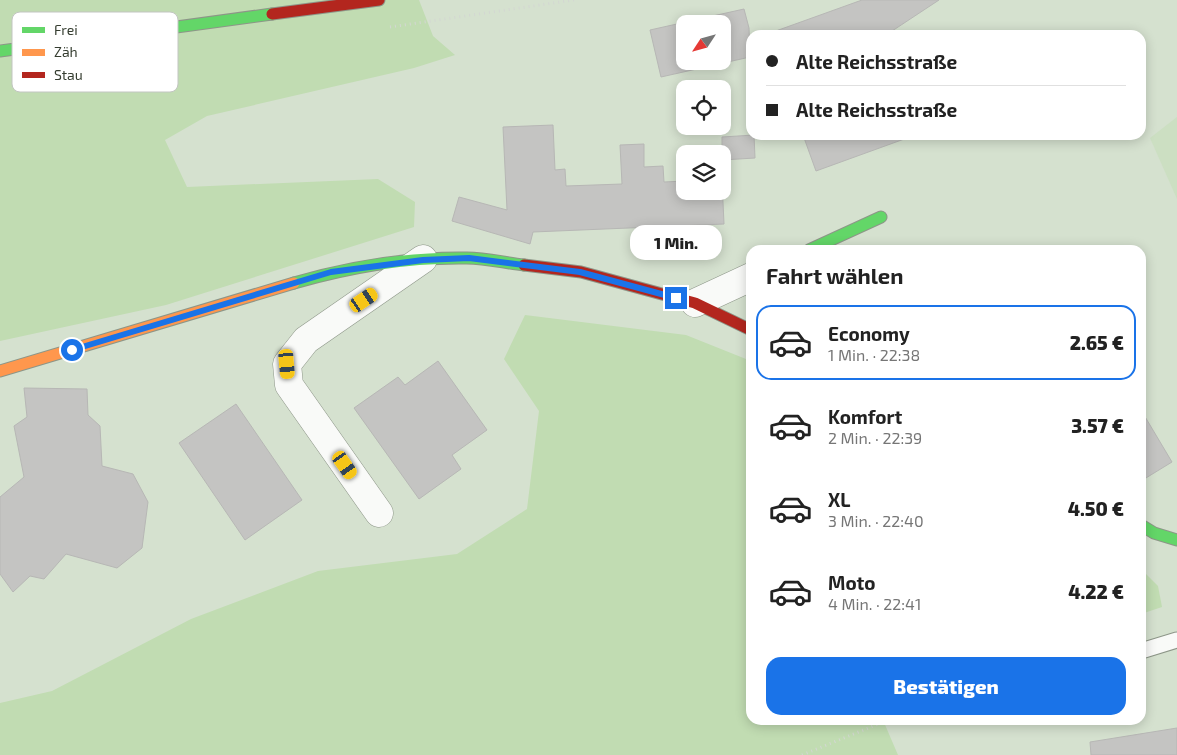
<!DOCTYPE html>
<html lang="de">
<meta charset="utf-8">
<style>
body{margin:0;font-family:"Exo 2",sans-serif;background:#f2f2f2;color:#222;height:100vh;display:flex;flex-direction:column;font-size:19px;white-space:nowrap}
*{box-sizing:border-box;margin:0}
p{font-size:16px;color:#767676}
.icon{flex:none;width:28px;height:28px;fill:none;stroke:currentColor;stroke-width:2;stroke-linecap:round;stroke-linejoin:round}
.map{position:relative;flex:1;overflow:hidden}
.details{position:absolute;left:746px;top:245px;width:400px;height:480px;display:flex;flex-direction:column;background:#fff;border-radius:15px;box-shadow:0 2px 12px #0003}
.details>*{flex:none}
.hud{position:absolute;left:746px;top:30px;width:400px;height:110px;border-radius:15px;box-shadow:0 2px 12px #0003;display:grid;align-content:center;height:110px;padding:0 20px;background:#fff}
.needle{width:32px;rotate:234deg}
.buttons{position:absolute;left:676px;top:15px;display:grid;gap:10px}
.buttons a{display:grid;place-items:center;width:55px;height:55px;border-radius:10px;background:#fff;box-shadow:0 2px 12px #0003;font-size:25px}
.end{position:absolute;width:22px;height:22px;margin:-11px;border:6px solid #1a73e8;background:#fff;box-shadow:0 0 0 2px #fff}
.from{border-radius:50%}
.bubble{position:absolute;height:35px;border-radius:15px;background:#fff;box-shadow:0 2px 12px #0003;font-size:16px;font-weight:800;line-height:35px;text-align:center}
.car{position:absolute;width:15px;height:30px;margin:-15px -8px;border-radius:6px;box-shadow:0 0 4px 1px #0007;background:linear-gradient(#f5c518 24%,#345 0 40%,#f5c518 0 76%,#345 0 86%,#f5c518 0)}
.hud b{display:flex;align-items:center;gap:18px;height:48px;font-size:19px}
.hud b+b{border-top:1px solid #e0e0e0}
.hud i{width:12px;height:12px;background:#222}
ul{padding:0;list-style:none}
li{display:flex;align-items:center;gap:15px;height:75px;margin:0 10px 8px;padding:0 10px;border:2px solid transparent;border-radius:15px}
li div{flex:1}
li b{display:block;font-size:19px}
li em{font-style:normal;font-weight:800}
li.active{border-color:#1a73e8}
li>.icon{width:45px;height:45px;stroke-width:1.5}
h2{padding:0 20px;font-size:22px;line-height:60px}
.cta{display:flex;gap:10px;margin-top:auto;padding:10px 20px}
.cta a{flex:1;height:58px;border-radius:15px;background:#1a73e8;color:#fff;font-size:20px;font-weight:800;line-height:58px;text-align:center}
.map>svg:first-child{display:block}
.built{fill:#ccdfc2}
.green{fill:#c1dcb2}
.building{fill:#c4c4c2;stroke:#b7b7b5;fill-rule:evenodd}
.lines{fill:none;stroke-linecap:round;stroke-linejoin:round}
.lane-casing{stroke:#8d9688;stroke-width:17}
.street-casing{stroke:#8d9688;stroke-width:29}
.fast-casing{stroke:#8d9688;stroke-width:13}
.slow-casing{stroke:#8d9688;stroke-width:13}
.jam-casing{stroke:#8d9688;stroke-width:13}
.path{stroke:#d3d7d2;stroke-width:3;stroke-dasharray:1 4;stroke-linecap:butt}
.lane{stroke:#f9faf8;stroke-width:15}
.street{stroke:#f9faf8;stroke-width:28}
.fast{stroke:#63d668;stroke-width:11}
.slow{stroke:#ff974d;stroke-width:11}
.jam{stroke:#b3261e;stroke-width:11}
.route{stroke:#1a73e8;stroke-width:6}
.key{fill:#fff;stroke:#c2c5c1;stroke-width:1}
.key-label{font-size:14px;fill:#353d30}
</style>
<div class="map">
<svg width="1177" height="755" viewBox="0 0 1177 755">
<rect width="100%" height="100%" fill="#d5e1cf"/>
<polygon class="built" points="1177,117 1177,199 1150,138"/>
<g class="green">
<polygon points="0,0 419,0 433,36 455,55 414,68 207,116 165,140 187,187 378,179 415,202 414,227 166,305 0,341"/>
<polygon points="525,315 686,335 751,361 751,720 883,720 898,755 0,755 0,703 52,691 191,619 318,571 457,554 527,509 539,411 504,359"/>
<polygon points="1141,569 1158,586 1162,607 1141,614"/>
</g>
<g class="building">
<polygon points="862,0 939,0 886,35 774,35 773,32"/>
<path d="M744,9l5,19 1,29 -89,20 -11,-47zM685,24h37v37h-37z"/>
<polygon points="553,125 555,170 565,169 566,186 622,184 620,145 644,144 644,167 663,166 664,182 685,181 685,191 722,191 722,181 724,224 533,232 530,244 452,221 459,197 507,210 503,127"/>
<polygon points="754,135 755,158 722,160 722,137"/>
<polygon points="803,135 906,135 907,138 816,171"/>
<polygon points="438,361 487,430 452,455 461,469 419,499 354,408 398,377 405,385"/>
<polygon points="24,388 87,389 88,415 100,426 102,466 133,474 148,502 142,548 117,568 66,554 44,579 30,576 13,592 0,574 0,497 24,477 14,426 27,417"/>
<polygon points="236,404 302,500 245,540 179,443"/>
<polygon points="1141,410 1172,462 1141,481"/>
<polygon points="1177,728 1177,755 1091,755 1090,742"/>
</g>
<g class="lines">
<g class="lane-casing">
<polyline id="lane" points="1141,651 1177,640"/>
</g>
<g class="street-casing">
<g id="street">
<polyline points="695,303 751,277"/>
<polyline points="379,513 289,385 287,364 306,340 423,259"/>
</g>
</g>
<g class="fast-casing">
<g id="fast">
<polyline points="0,51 272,14"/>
<polyline points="809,250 881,217"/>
<path d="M294,283c55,-16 115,-26 173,-25 19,0 38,5 57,7"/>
<polyline points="1141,525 1154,533 1177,540"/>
</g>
</g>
<g class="slow-casing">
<polyline id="slow" points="0,371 294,283"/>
</g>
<g class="jam-casing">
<g id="jam">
<polyline points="272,14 379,0"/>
<polyline points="524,265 581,272 695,303 751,330"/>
</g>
</g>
<g class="path">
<polyline points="390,27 574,0"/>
<polyline points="802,755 888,720"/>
</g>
<use href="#lane" class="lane"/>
<use href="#street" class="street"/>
<use href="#fast" class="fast"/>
<use href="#slow" class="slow"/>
<use href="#jam" class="jam"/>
</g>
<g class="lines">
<polyline class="route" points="72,350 331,272 423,260 469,258 580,272 676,298"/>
</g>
<rect x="12" y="12" width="166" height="80" rx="8" class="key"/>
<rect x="22" y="27" width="23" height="6" fill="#63d668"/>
<rect x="22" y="49" width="23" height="7" fill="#ff974d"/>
<rect x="22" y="72" width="23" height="6" fill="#b3261e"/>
<g class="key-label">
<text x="54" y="35">Frei</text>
<text x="54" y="57">Zäh</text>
<text x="54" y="80">Stau</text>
</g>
</svg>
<div class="buttons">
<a><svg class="needle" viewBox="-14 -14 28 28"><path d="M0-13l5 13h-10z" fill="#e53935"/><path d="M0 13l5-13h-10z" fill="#767676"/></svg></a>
<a><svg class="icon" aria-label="locate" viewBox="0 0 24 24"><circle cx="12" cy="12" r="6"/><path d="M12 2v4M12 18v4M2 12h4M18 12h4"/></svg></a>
<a><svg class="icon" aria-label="layers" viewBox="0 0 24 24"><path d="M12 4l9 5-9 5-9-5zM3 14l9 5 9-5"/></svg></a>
</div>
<i class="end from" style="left:72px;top:350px"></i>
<i class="end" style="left:676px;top:298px"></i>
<div class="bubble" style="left:630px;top:225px;width:92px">1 Min.</div>
<i class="car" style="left:364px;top:300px;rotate:56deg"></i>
<i class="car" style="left:287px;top:364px;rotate:175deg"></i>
<i class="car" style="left:345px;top:465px;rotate:145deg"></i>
<div class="hud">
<b><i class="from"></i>Alte Reichsstraße</b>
<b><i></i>Alte Reichsstraße</b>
</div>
<section class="details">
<h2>Fahrt wählen</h2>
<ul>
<li class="active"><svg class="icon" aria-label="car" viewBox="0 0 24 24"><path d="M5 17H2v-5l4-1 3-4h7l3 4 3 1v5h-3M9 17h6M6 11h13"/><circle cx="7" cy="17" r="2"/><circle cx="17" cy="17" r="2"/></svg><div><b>Economy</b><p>1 Min. · 22:38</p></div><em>2.65 €</em></li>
<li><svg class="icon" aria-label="car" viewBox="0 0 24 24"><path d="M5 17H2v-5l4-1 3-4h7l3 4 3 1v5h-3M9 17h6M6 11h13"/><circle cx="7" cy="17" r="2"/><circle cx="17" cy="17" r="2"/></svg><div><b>Komfort</b><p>2 Min. · 22:39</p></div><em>3.57 €</em></li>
<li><svg class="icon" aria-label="car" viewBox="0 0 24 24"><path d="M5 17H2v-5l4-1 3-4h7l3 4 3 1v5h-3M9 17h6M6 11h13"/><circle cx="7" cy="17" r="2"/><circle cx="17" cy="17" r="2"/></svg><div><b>XL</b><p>3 Min. · 22:40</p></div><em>4.50 €</em></li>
<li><svg class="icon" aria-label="car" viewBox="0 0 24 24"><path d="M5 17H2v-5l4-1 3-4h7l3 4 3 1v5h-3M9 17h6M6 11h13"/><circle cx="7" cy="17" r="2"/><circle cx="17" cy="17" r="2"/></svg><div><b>Moto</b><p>4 Min. · 22:41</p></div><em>4.22 €</em></li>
</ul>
<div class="cta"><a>Bestätigen</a></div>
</section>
</div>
